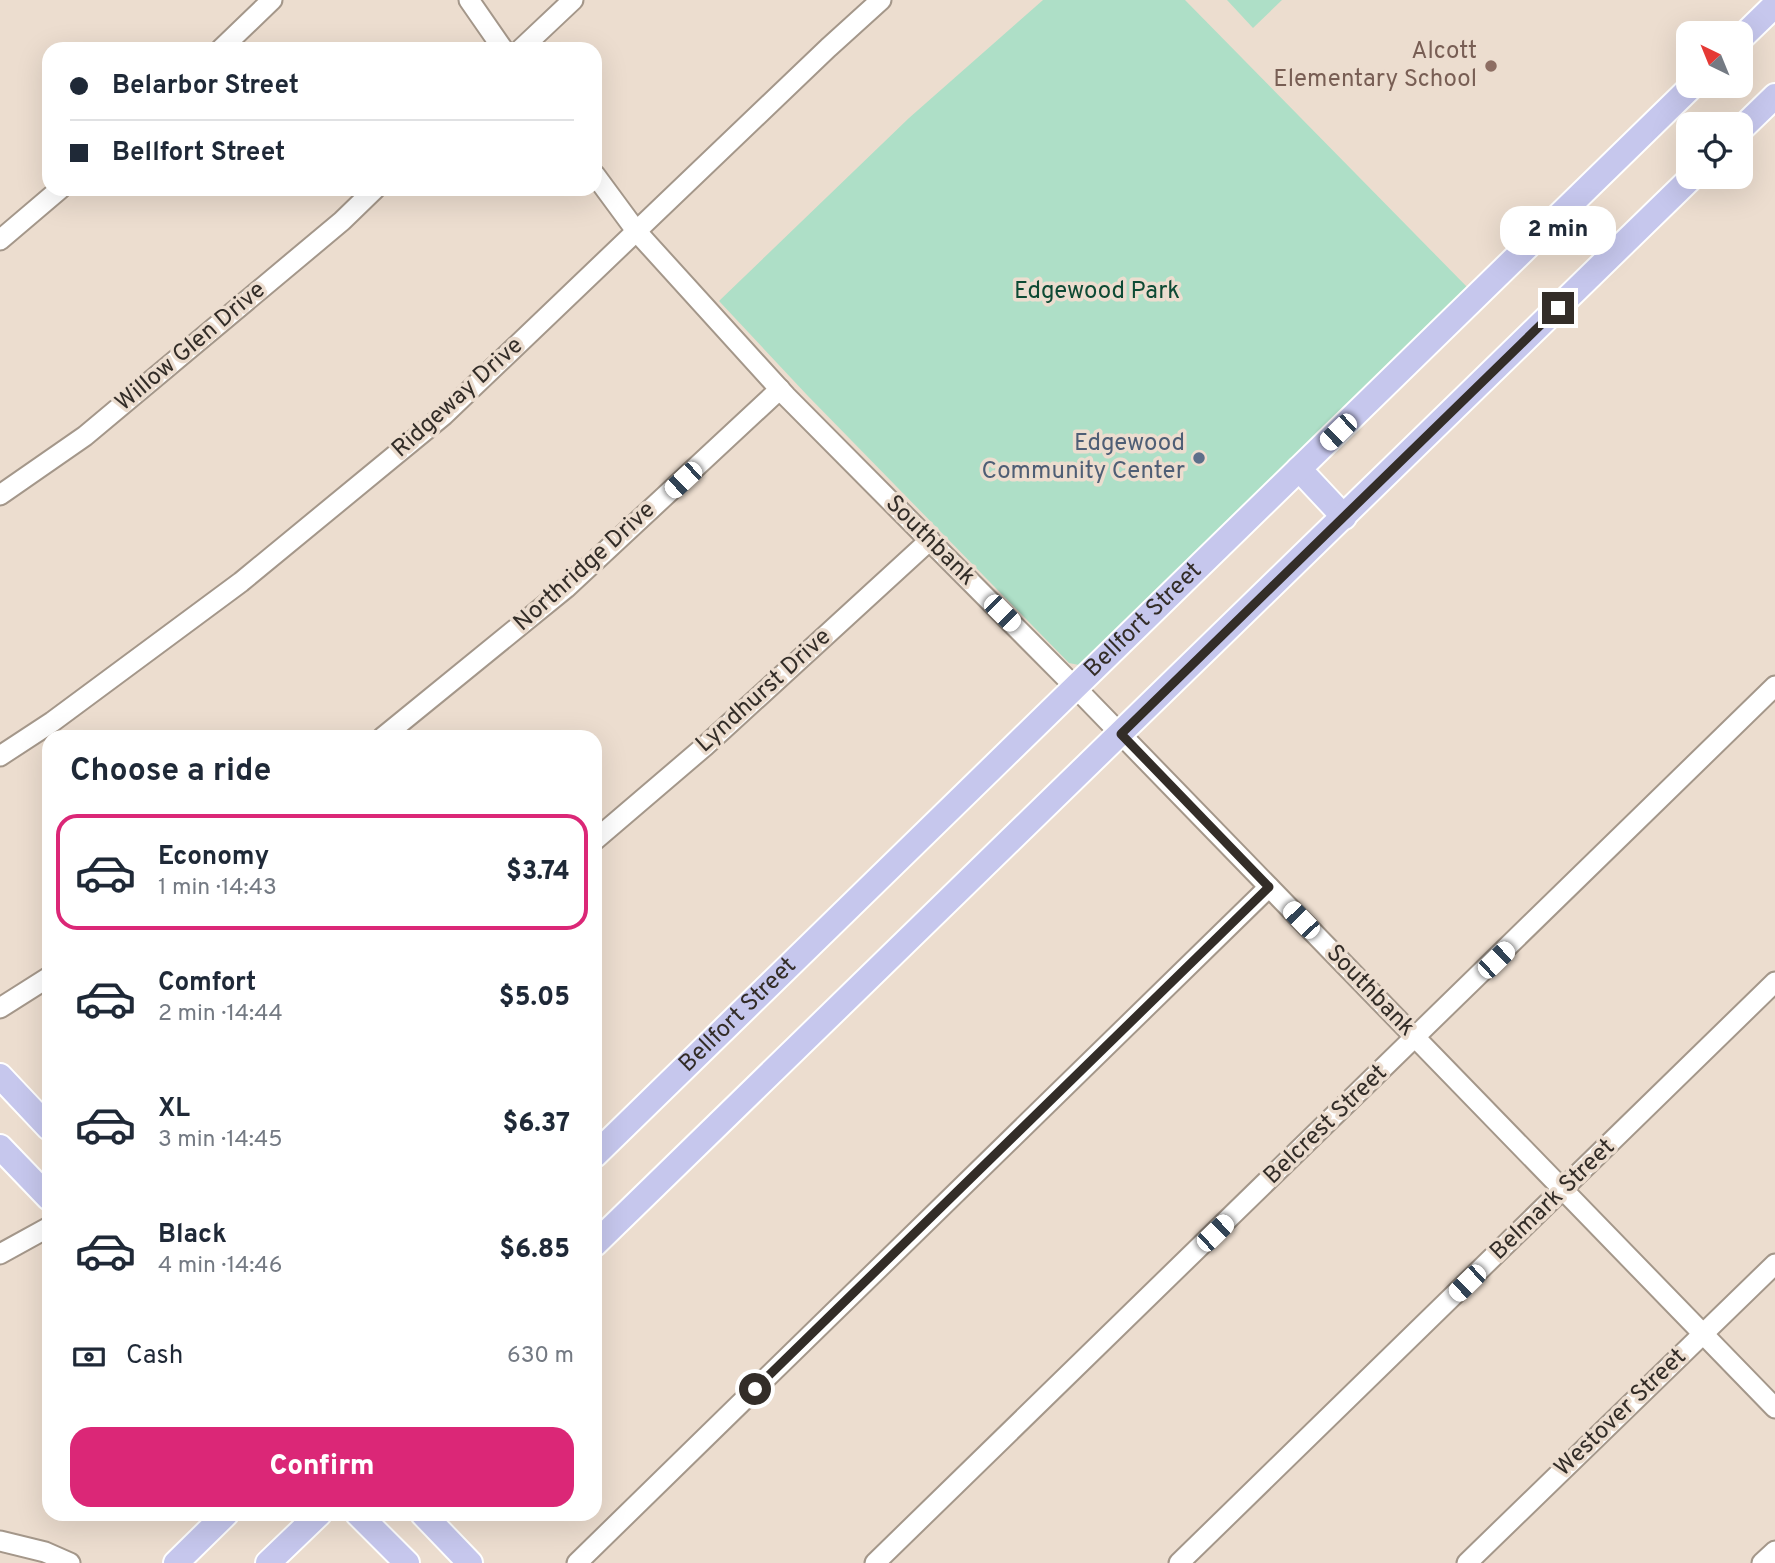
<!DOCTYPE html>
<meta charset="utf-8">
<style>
body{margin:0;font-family:Overpass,sans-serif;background:#f2f2f3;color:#1f2937;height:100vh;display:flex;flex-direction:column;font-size:26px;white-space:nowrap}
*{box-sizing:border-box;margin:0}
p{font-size:23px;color:#747a83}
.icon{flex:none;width:38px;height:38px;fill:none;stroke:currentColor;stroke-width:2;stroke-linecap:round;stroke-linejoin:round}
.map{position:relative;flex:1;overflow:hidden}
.details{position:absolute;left:42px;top:730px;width:560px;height:791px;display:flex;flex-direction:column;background:#fff;border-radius:21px;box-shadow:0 7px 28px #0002}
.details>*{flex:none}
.banner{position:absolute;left:42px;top:42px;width:560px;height:154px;border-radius:21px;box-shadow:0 7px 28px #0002;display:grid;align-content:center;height:154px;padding:0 28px;background:#fff}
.needle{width:46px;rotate:317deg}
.controls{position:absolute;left:1676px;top:21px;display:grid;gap:14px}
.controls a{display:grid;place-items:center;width:77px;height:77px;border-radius:14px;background:#fff;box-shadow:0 7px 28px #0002;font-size:35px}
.end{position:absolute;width:32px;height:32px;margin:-16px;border:9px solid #332d28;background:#fff;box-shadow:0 0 0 4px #fff}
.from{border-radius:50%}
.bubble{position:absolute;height:49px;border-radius:21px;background:#fff;box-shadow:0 7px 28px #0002;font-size:23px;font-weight:800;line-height:49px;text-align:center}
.car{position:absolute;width:21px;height:42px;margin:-21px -10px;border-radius:9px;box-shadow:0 0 5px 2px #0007;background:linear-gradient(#fff 24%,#345 0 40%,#fff 0 76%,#345 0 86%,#fff 0)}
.banner b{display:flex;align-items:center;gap:24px;height:66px;font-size:26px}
.banner b+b{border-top:2px solid #e0e1e3}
.banner i{width:18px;height:18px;background:#1f2937}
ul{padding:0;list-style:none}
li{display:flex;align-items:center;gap:21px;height:116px;margin:0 14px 10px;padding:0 14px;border:4px solid transparent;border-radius:21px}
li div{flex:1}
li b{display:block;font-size:26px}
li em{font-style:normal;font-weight:800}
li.selected{border-color:#db2777}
li>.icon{width:63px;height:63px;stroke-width:1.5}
h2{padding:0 28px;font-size:32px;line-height:84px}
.pay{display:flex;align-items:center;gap:18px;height:77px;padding:0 28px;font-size:26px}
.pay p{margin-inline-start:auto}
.cta{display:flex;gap:14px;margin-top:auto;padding:14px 28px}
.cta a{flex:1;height:80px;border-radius:21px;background:#db2777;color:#fff;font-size:28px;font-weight:800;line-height:80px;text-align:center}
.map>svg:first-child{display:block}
.green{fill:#aedfc7}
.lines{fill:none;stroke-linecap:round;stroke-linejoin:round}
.minor-casing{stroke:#a4978a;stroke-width:23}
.major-casing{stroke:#fff;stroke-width:28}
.minor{stroke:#fff;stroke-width:19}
.major{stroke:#c6c7ed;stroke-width:24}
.route{stroke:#332d28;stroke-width:9}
.education-dot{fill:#8d6e63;stroke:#ecddcf;stroke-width:2.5}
.service-dot{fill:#5c6f8a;stroke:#ecddcf;stroke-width:2.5}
.labels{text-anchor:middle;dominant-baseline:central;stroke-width:7;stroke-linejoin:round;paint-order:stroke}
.education-label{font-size:24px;fill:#785e54;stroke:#ecddcf;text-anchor:end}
.park-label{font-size:24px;fill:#0d4a34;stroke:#ecddcf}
.street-label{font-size:24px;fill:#332d28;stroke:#ecddcf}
.service-label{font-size:24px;fill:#4e5e75;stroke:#ecddcf;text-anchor:end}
</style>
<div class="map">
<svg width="1775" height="1563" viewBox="0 0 1775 1563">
<rect width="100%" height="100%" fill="#ecddcf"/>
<g class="green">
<polygon points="1043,0 1185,0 1471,291 1226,522 1079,665 1069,663 807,395 719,301 909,118"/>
<polygon points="1227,0 1282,0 1253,28"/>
</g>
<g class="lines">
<g class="minor-casing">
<g id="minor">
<polyline points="469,0 503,49"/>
<polyline points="221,49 272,0"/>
<polyline points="521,49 573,0"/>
<polyline points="595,175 637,232 786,396 1074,686 1775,1408"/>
<polyline points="0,240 60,189"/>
<polyline points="0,495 85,436 342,221 375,189"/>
<polyline points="383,737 566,588 780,389"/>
<polyline points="0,756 52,722 241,582 444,415 828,48 881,0"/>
<polyline points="595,840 705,746 930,540"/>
<polyline points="0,1008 49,977"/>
<polyline points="0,1254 49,1227"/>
<polyline points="0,1541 45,1552 70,1563"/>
<polyline points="577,1563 1269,887"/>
<polyline points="875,1563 1775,686"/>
<polyline points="1179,1563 1775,982"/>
<polyline points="1467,1563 1775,1264"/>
<polyline points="1762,1563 1775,1551"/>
</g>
</g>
<g class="major-casing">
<g id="major">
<polyline points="1741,38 1775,5"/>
<polyline points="1741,129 1775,96"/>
<polyline points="1299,469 1344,517"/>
<polyline points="0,1076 49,1128"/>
<polyline points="0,1147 49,1198"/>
<path id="s1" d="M595,1155l1097,-1069"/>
<polyline points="595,1244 1692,177"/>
<polyline points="358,1514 407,1563"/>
<polyline points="423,1514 470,1563"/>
<polyline points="176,1563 226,1514"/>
<polyline points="268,1563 319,1514"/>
</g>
</g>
<use href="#minor" class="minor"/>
<use href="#major" class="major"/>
</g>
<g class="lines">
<polyline class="route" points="755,1389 1269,887 1121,734 1558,308"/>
</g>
<circle class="education-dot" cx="1491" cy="66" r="7"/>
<circle class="service-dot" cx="1199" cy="458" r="7"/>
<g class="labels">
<g class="education-label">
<text x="1477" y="52">Alcott<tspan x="1477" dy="28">Elementary School</tspan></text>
</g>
<g class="park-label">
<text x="1097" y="292">Edgewood Park</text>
</g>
<g class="street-label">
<text transform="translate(191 347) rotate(-40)">Willow Glen Drive</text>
<text transform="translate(458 398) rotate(-42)">Ridgeway Drive</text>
<text transform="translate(930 541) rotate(45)">Southbank</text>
<text transform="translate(585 567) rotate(-42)">Northridge Drive</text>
<text stroke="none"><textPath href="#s1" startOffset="766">Bellfort Street</textPath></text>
<text transform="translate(764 691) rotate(-42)">Lyndhurst Drive</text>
<text transform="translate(1370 991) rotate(46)">Southbank</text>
<text stroke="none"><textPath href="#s1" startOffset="200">Bellfort Street</textPath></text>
<text transform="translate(1326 1125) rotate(-44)">Belcrest Street</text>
<text transform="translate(1553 1200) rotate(-44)">Belmark Street</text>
<text transform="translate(1621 1413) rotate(-44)">Westover Street</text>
</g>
<g class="service-label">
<text x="1185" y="444">Edgewood<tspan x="1185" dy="28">Community Center</tspan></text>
</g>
</g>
</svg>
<div class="controls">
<a><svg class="needle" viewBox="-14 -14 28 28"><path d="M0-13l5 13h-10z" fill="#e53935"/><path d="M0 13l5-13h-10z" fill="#747a83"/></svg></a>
<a><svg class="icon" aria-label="locate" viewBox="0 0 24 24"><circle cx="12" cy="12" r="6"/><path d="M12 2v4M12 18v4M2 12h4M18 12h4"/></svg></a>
</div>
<i class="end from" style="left:755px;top:1389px"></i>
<i class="end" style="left:1558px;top:308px"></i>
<div class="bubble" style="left:1500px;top:206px;width:116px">2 min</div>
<i class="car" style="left:1338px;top:432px;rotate:226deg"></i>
<i class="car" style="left:683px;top:480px;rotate:227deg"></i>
<i class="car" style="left:1002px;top:613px;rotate:135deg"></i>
<i class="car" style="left:1301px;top:920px;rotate:316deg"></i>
<i class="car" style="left:1496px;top:960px;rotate:46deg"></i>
<i class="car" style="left:1215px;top:1233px;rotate:46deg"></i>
<i class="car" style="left:1467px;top:1283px;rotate:226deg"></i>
<div class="banner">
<b><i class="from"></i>Belarbor Street</b>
<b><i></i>Bellfort Street</b>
</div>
<section class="details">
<h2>Choose a ride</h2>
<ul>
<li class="selected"><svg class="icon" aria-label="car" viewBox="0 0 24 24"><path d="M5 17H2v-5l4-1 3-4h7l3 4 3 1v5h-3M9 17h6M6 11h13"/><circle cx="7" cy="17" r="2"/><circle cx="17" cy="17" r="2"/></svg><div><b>Economy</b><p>1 min · 14:43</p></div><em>$3.74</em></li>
<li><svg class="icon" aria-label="car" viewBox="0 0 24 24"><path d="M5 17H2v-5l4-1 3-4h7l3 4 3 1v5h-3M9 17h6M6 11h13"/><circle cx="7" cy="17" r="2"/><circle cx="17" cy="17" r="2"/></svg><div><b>Comfort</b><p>2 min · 14:44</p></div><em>$5.05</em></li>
<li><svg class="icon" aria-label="car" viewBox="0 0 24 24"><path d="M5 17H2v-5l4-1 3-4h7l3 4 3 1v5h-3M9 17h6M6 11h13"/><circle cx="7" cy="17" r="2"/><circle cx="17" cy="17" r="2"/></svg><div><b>XL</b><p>3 min · 14:45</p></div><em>$6.37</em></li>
<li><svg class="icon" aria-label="car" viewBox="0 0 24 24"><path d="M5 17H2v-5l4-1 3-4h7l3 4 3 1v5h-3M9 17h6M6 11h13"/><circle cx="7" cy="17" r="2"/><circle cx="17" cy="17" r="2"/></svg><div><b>Black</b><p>4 min · 14:46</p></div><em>$6.85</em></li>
</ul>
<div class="pay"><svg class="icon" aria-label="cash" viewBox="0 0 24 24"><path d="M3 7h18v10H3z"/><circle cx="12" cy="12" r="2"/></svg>Cash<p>630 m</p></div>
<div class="cta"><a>Confirm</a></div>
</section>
</div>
